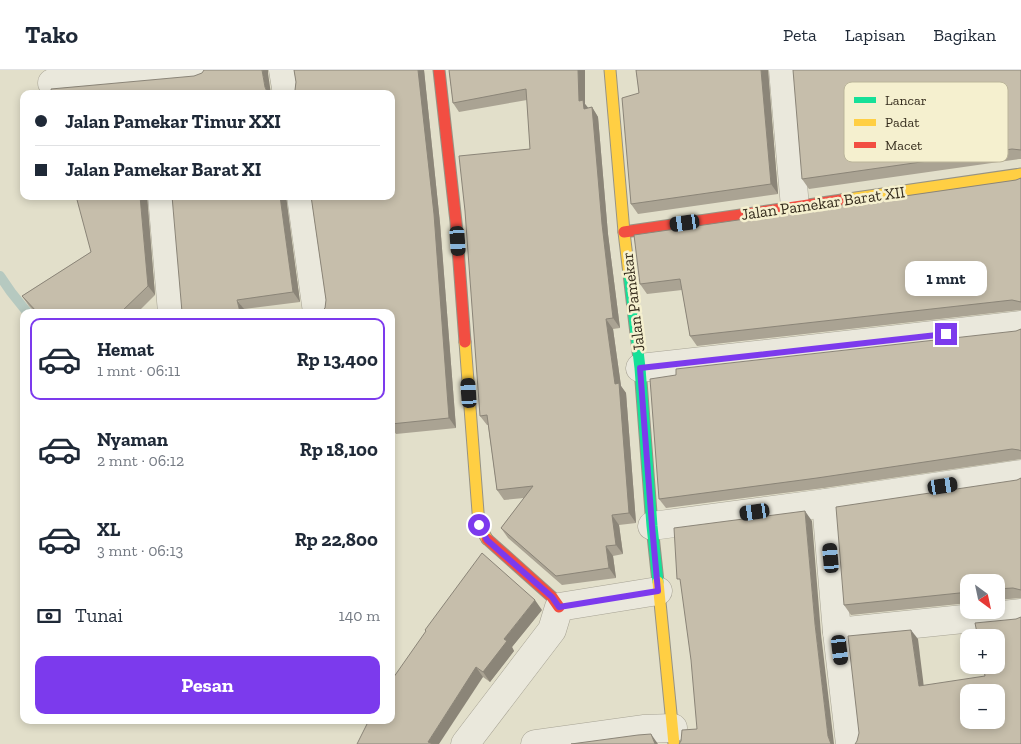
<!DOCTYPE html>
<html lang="id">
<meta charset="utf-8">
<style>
body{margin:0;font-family:"Zilla Slab",serif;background:#f6f6f7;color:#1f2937;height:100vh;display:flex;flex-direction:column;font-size:19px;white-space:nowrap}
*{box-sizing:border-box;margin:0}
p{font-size:16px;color:#747a83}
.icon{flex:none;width:28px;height:28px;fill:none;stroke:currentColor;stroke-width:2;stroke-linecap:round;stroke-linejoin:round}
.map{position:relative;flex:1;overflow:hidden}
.panel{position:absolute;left:20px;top:239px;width:375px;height:415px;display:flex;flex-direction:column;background:#fff;border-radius:10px;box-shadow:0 2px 8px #0003}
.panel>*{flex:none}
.hud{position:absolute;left:20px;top:20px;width:375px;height:110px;border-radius:10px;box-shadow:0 2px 8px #0003;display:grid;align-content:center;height:110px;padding:0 15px;background:#fff}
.needle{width:32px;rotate:147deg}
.buttons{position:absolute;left:960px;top:504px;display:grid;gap:10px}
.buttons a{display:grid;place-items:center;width:45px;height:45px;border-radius:10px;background:#fff;box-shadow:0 2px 8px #0003;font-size:25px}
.end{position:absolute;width:22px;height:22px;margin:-11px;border:6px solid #7c3aed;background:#fff;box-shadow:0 0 0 2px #fff}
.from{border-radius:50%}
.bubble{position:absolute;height:35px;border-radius:10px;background:#fff;box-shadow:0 2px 8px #0003;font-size:16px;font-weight:700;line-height:35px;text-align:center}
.car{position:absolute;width:15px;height:30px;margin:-15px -8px;border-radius:6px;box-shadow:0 0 4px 1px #0007;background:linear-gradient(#222 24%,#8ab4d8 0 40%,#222 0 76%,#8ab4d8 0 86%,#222 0)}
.hud b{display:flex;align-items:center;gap:18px;height:48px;font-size:19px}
.hud b+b{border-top:1px solid #e0e1e3}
.hud i{width:12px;height:12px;background:#1f2937}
ul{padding:9px 0 0;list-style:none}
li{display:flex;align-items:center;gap:15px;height:82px;margin:0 10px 8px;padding:0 5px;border:2px solid transparent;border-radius:10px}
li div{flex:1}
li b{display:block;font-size:19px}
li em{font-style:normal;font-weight:700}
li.selected{border-color:#7c3aed}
li>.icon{width:45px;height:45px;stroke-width:1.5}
.pay{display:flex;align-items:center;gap:12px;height:55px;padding:0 15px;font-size:19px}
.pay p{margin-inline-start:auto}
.primary-button{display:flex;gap:10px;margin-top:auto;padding:10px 15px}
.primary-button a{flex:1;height:58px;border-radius:10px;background:#7c3aed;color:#fff;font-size:20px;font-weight:700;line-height:58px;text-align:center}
header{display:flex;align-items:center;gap:30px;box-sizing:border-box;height:70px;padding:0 25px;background:#fff;border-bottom:1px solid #e0e1e3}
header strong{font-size:24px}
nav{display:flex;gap:28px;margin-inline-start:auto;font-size:18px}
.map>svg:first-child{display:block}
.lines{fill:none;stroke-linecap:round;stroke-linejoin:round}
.stream{stroke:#b6c9c0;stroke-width:10}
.street-casing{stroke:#a7a394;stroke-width:29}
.fast-casing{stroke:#979384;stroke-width:13}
.slow-casing{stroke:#979384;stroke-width:13}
.jam-casing{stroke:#979384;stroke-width:13}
.street{stroke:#eae8dc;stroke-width:28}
.fast{stroke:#16e098;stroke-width:11}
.slow{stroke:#ffcf43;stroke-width:11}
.jam{stroke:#f24e42;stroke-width:11}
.wall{fill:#aaa393}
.shaded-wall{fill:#8b8578}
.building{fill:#c6beab;stroke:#8b8578;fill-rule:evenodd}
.route{stroke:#7c3aed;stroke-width:6}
.labels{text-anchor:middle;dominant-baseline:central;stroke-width:5;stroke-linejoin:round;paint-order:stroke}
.street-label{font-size:16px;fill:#352c1d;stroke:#f5f0cf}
.key{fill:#f5f0cf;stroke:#bbb59a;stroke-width:1}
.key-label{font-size:14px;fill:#352c1d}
</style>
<header>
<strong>Tako</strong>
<nav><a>Peta</a><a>Lapisan</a><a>Bagikan</a></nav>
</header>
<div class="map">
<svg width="1021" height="674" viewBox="0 0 1021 674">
<rect width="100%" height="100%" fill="#e2dfca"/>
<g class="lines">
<polyline class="stream" points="0,206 11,222 27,242"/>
<g class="street-casing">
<g id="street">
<polyline points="283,0 287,24"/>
<polyline points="783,0 795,137"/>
<polyline points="52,13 66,13 199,0"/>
<polyline points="162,126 172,242"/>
<polyline points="301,126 317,242"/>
<polyline points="640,298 1021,255"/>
<polyline points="826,433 837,562 850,674"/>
<polyline points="652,456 826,433 1021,404"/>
<polyline points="837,562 1021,543"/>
<polyline points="465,674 552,560 559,537 658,521"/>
<polyline points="535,674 643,659 673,658"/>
</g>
</g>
<g class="fast-casing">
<polyline id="fast" points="629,204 640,298 652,456 658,512"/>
</g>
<g class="slow-casing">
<g id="slow">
<polyline points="610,0 624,162 629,204"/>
<polyline points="842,130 1021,104"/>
<polyline points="465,272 479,455 487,469"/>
<polyline points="658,512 674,674"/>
</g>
</g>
<g class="jam-casing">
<g id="jam">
<polyline points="439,0 456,152 465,272"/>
<polyline points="624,162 842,130"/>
<polyline points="487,469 552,527 559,537"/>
</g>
</g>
<use href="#street" class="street"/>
<use href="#fast" class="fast"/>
<use href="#slow" class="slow"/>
<use href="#jam" class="jam"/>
</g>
<g class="wall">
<polygon points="294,0 424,0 440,153 456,358 396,364 391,357 391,242 325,238 326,230 311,126 295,20 296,12"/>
<polygon points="449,0 585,0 585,34 588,38 592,37 598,47 608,164 620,258 613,259 621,316 626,323 636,453 619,455 623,484 613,486 616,508 562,515 508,468 501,458 524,428 504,430 497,420 488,355 487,355 480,346 530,79 527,30 459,42 453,33"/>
<polygon points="636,0 768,0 778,124 638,144 631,134 639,23"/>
<polygon points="1021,0 1021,89 1019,89 809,119 802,109"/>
<polygon points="1021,108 1021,240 697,276 690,266 682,220 647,224 640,214 1016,110"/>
<polygon points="147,126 155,225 138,242 35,242 29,236 22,226 91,182"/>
<polygon points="172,126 286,128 300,232 244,239 245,242"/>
<polygon points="1021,259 1021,389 824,418 666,438 659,429"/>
<polygon points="1021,408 1021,528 996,530 996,512 969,512 969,533 851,545 844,535 1017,410"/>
<polygon points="542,540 512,577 514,581 490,612 483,607 357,674"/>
</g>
<g class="shaded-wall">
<polygon points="262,0 268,0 268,3 271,24 268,24 265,17"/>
<polygon points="418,0 424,0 440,153 456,358 449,348"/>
<polygon points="578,0 585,0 585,34 590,40 591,49 579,31"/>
<polygon points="761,0 768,0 778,124 771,114"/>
<polygon points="592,37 598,47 608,164 620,258 613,248 602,154"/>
<polygon points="140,126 147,126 155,225 148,216"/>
<polygon points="280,126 286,126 300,232 293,222"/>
<polygon points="237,230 244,239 245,242 240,242"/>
<polygon points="606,249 613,259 621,316 626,323 636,453 629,443 615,314"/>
<polygon points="805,441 812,451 821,564 834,674 831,674 828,666 815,554"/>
<polygon points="612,445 619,455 623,484 616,475"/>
<polygon points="606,476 613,486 616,508 609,498"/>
<polygon points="535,530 542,540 512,577 514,581 490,612 483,602 504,569"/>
<polygon points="911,560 918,569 925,626 919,616"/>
<polygon points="476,597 483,607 439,674 429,674 428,672"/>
<polygon points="651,664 658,674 655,674"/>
</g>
<g class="building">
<polygon points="204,0 262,0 265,17 268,24 52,24 51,19 194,6 202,3"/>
<polygon points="294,0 418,0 434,144 449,348 391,354 391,242 323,242 323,240 325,238 326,230 311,126 391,126 391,24 292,24 295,20 296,12"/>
<polygon points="449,0 578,0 579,31 583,30 584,39 592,37 602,154 613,248 606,249 615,314 619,313 629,443 612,445 616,475 606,476 609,498 556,506 501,458 533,416 497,420 487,345 480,346 465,141 459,86 530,79 526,19 453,33"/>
<polygon points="636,0 761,0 771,114 631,134 622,28 639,23"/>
<polygon points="793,0 1021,0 1021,80 1012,79 802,109"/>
<polygon points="1021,108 1021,232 1012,230 690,266 680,209 640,214 634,165 1016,110"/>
<polygon points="76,126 140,126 148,216 121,242 37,242 22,226 91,182"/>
<polygon points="172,126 280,126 293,222 237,230 240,242 182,242"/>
<polygon points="1021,259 1021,381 1019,380 1012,379 817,408 659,429 650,309 676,305 676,299 1016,261"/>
<polygon points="1021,408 1021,520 1013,518 996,519 996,512 969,512 969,522 844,535 836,437 1017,410"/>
<polygon points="805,441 815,554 828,666 831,674 679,674 681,671 682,660 697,659 691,590 680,509 677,509 674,458"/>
<polygon points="482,483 535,530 504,569 507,571 483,602 476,597 428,672 433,674 357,674 369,650 391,650 391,611 426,561 425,560"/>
<path d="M1021,547v127h-166l2,-3 2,-8 -11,-97 63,-6 8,56 66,-10 -2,-11h13v-27h-18l-3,-15 41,-4zM969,622h27v28h-27z"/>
<polygon points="651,664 655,674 571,674 638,665"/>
</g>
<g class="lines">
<polyline class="route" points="479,455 487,470 552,527 559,537 658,521 652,456 640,298 946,264"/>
</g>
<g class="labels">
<g class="street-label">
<text transform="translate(823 133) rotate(-8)">Jalan Pamekar Barat XII</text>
<text transform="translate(633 232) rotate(-97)">Jalan Pamekar</text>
</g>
</g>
<rect x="844" y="12" width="164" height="80" rx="8" class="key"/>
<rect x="854" y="27" width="22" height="6" fill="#16e098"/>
<rect x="854" y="49" width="22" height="7" fill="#ffcf43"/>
<rect x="854" y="72" width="22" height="6" fill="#f24e42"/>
<g class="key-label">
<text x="885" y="35">Lancar</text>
<text x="885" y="57">Padat</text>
<text x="885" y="80">Macet</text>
</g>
</svg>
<div class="buttons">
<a><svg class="needle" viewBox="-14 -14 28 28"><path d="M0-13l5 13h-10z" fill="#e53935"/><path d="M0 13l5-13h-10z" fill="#747a83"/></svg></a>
<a>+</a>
<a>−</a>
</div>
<i class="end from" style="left:479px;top:455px"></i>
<i class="end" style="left:946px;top:264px"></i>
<div class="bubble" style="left:905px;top:191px;width:82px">1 mnt</div>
<i class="car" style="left:685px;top:153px;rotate:262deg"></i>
<i class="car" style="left:458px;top:171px;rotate:176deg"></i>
<i class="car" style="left:469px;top:323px;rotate:356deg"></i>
<i class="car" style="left:943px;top:416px;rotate:81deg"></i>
<i class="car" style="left:755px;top:442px;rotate:262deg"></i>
<i class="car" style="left:831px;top:488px;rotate:355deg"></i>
<i class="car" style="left:840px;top:580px;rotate:173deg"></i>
<div class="hud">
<b><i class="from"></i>Jalan Pamekar Timur XXI</b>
<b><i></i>Jalan Pamekar Barat XI</b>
</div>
<section class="panel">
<ul>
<li class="selected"><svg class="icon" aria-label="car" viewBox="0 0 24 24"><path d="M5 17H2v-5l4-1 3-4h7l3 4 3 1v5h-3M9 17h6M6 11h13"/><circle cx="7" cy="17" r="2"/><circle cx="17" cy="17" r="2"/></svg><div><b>Hemat</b><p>1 mnt · 06:11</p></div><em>Rp 13,400</em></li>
<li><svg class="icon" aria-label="car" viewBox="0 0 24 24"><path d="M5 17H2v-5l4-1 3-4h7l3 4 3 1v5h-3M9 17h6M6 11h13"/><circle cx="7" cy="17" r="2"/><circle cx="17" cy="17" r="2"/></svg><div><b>Nyaman</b><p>2 mnt · 06:12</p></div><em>Rp 18,100</em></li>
<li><svg class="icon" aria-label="car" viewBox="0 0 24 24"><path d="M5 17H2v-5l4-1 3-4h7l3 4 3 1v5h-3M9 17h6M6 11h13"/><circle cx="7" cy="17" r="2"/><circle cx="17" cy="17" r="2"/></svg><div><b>XL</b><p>3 mnt · 06:13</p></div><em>Rp 22,800</em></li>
</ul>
<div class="pay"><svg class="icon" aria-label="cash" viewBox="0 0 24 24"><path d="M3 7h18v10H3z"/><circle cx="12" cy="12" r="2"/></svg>Tunai<p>140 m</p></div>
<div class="primary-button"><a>Pesan</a></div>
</section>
</div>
